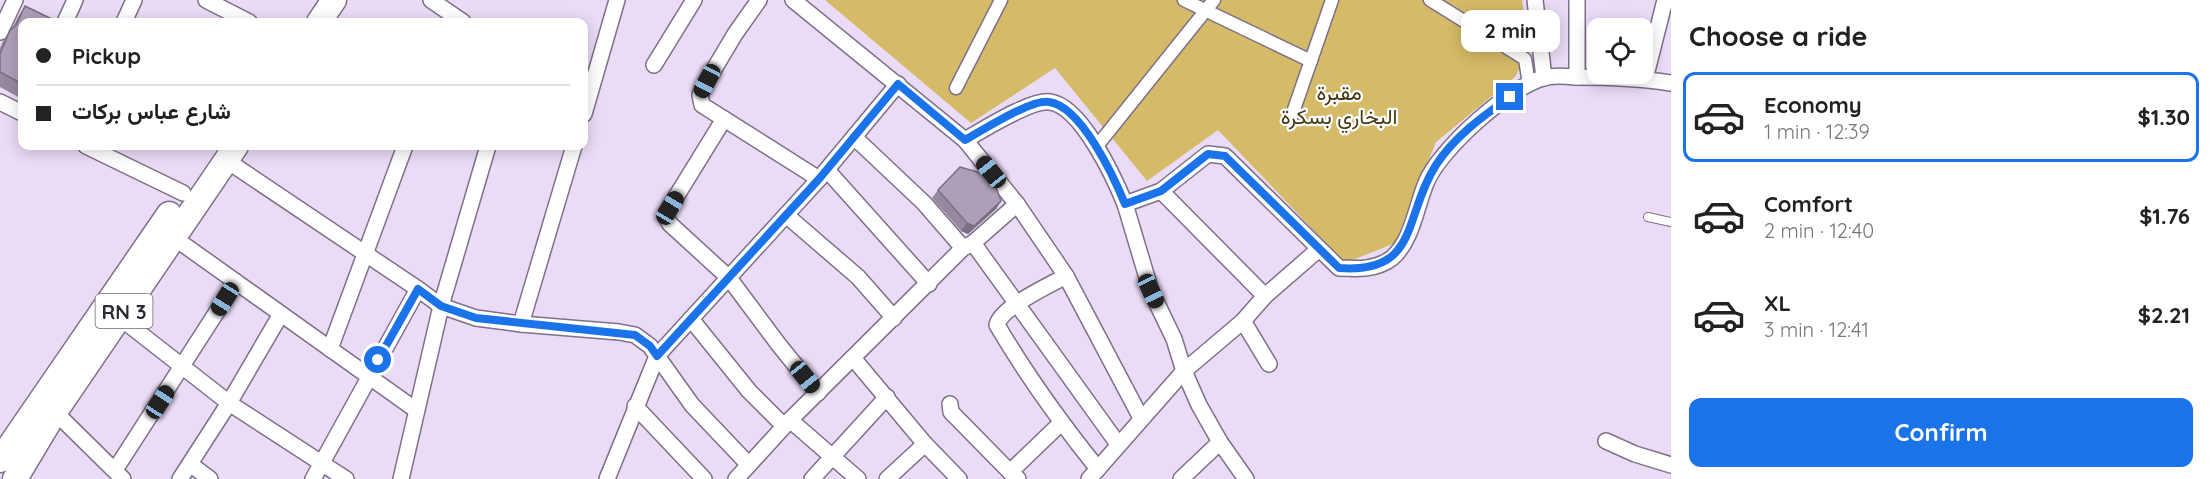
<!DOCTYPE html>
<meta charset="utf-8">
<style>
body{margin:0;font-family:Quicksand,Vazirmatn,sans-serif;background:#f6f6f6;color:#222;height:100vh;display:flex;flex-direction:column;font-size:22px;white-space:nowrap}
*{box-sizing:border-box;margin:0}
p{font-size:20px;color:#767676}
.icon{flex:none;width:33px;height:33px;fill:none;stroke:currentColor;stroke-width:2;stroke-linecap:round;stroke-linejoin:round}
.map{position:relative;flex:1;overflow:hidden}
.drawer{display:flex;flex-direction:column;background:#fff;width:540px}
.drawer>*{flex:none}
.banner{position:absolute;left:18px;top:18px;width:570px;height:132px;border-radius:12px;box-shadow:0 3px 15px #0003;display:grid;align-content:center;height:132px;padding:0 18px;background:#fff}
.controls{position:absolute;left:1587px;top:18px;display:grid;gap:12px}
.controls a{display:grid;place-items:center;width:66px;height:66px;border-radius:12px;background:#fff;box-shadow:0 3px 15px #0003;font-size:30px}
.end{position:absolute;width:27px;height:27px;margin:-14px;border:8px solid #1a73e8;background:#fff;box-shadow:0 0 0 3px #fff}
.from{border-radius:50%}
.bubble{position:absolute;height:42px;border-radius:12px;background:#fff;box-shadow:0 3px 15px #0003;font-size:20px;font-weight:700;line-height:42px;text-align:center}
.car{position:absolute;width:18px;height:36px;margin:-18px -9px;border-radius:8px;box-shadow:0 0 4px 2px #0007;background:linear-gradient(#222 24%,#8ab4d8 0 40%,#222 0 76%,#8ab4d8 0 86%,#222 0)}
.banner b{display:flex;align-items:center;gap:21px;height:57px;font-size:22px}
.banner b+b{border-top:2px solid #e0e0e0}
.banner i{width:15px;height:15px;background:#222}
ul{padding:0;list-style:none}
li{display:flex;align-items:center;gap:18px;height:90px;margin:0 12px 9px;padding:0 6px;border:3px solid transparent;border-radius:12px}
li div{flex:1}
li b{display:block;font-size:22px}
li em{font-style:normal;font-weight:700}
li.current{border-color:#1a73e8}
li>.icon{width:54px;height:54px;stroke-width:1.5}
h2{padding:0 18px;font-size:27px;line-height:72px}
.primary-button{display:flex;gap:12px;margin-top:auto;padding:12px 18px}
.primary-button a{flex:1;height:69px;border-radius:12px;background:#1a73e8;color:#fff;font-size:24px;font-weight:700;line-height:69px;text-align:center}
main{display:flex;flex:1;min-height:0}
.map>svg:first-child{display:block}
.green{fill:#d5ba67}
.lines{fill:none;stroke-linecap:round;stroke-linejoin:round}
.service-casing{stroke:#7d7088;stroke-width:10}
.pedestrian-casing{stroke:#7d7088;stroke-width:15}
.minor-casing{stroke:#7d7088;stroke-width:18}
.primary-casing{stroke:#7d7088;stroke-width:27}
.service{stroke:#fff;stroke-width:8}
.pedestrian{stroke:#fff;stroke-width:12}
.minor{stroke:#fff;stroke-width:15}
.primary{stroke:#fff;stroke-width:24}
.wall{fill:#95899f}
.shaded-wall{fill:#796f82}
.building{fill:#ad9fb9;stroke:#796f82;stroke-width:1.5}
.route{stroke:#1a73e8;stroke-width:8}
.labels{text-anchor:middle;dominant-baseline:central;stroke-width:4.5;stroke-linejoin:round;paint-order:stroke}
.shield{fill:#fff;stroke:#6d6870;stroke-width:1.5}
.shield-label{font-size:20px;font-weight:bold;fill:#2e2832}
.park-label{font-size:21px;fill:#433711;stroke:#fff}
</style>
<main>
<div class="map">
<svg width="1671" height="479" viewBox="0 0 1671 479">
<rect width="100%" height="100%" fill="#eadbf6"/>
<polygon class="green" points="825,0 1522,0 1529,51 1515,77 1436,142 1395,243 1345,263 1218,130 1147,181 1055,68 971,123"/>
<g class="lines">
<g class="service-casing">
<polyline id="service" points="1648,217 1671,222"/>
</g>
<g class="pedestrian-casing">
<g id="pedestrian">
<polyline points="1184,0 1311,61"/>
<polyline points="1430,0 1525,59 1529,84"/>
<polyline points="956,88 1001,0"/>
<polyline points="1290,121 1332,0"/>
<polyline points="1097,146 1214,0"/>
</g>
</g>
<g class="minor-casing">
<g id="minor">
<polyline points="206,0 249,22"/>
<polyline points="431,0 463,22"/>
<polyline points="759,0 735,34 707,81 700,95 702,105 819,179 898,84"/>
<polyline points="793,0 965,140 1017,204 1066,276 1141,418"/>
<polyline points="1535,0 1544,78"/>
<polyline points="1577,0 1577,77"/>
<polyline points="65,22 75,0"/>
<polyline points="124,22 134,0"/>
<polyline points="0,32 15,0"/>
<polyline points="654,65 694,0"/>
<polyline points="1645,79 1665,0"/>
<polyline points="0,102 22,113"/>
<polyline points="584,114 617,0"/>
<polyline points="724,119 666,213 666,217 670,224 729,278 779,345 818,393"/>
<polyline points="854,137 924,203 963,248"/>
<path d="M965,140c18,-10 66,-41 85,-38 31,4 64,75 75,102l36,-13 47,-37 17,2 114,112c19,1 37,2 53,-10 20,-17 24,-51 34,-75 13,-33 82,-95 117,-105 10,-3 22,-2 32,-1 32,0 64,1 96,6"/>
<polyline points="86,146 183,193"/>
<polyline points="226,160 418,289 313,479"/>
<polyline points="827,170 929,284"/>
<polyline points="1161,191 1265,296"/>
<polyline points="1125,204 1151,291 1174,339 1184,371 1199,405 1220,442 1246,479"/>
<polyline points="786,215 858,277 894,318"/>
<polyline points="173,237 416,410"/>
<polyline points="973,243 1118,444"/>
<path d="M1066,276c-16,9 -65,31 -69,49 30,51 64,98 101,144"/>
<polyline points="418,289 441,306 476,318 521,324 574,146"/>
<polyline points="119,317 229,403 346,479"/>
<polyline points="691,319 749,391 784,426"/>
<polyline points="1243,321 1269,364"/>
<polyline points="521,324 619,332 635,335 650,346 692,405 749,465"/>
<polyline points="330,349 405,146"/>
<polyline points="853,358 925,444 959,479"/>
<polyline points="950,404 951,412 1010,472"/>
<polyline points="635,406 704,479"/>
<polyline points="55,412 123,479"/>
<polyline points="790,420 858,479"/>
<polyline points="1606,441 1635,454 1671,465"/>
<polyline points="190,464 210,479"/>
<polyline points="115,470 236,282"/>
<polyline points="180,479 229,403 281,314"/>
<polyline points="401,479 441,306 488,146"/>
<polyline points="607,479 657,356 819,179"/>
<polyline points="736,479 790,420 963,248 973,243 1017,204"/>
<polyline points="812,479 887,397"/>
<polyline points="887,479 925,444"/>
<polyline points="1018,479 1010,472 1061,423"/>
<polyline points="1089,479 1184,371 1243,321 1265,296 1319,249"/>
<polyline points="1181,479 1220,442"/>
</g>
</g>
<g class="primary-casing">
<g id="primary">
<polyline points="319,22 334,0"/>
<polyline points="0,460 169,214"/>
<polyline points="15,479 55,412 236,146"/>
</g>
</g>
<use href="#service" class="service"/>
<use href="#pedestrian" class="pedestrian"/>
<use href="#minor" class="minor"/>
<use href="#primary" class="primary"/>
</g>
<g class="wall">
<polygon points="25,6 22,22 22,99 0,87 0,48 3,41 12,29 18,17"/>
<polygon points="938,190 1001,201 996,209 968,234 961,231 932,198"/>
</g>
<polygon class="shaded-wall" points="1001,201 996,209 968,234 961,231 967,223"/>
<g class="building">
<polygon points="25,6 58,22 22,22 22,84 0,72 0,54 10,30 16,25"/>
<polygon points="960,167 992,176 1001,201 974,226 967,223 938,190"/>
</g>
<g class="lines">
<path class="route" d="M378,360l40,-71 23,17 35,12 159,17 15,11 7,10 162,-177 79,-95 67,56c18,-10 66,-41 84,-38 32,4 65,75 76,102l36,-13 47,-37 17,2 114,112c81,6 64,-52 97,-103 18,-28 47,-49 74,-68"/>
</g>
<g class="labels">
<rect class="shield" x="95.5" y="294" width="57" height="34" rx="4.5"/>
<g class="shield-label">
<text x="124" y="311">RN 3</text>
</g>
<g class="park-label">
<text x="1339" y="92">مقبرة<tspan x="1339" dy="24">البخاري بسكرة</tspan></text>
</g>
</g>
</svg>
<div class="controls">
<a><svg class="icon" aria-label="locate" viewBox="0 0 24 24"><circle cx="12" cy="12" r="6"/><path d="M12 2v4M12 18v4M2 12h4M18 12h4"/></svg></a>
</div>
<i class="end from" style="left:378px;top:360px"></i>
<i class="end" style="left:1510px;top:97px"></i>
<div class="bubble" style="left:1461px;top:10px;width:99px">2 min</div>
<i class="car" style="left:707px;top:81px;rotate:208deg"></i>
<i class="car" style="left:991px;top:172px;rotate:321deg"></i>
<i class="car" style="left:670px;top:208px;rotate:31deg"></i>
<i class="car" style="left:1151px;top:291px;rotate:155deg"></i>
<i class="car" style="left:225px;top:299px;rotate:212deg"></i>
<i class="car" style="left:805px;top:377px;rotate:141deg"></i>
<i class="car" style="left:160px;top:402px;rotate:33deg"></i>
<div class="banner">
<b><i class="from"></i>Pickup</b>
<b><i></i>شارع عباس بركات</b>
</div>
</div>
<section class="drawer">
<h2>Choose a ride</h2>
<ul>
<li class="current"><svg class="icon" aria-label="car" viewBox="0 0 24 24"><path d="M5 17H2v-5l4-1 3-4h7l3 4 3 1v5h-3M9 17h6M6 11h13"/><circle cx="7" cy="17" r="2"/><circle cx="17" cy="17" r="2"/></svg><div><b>Economy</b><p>1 min · 12:39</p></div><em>$1.30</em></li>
<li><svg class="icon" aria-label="car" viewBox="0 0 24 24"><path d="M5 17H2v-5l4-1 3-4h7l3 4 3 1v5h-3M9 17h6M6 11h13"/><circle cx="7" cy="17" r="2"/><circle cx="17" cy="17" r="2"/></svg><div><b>Comfort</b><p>2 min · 12:40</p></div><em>$1.76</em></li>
<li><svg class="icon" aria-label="car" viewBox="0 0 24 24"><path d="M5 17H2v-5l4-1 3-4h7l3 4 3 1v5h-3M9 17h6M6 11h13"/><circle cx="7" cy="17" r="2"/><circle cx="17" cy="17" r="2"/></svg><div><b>XL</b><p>3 min · 12:41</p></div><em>$2.21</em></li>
</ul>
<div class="primary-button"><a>Confirm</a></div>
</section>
</main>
